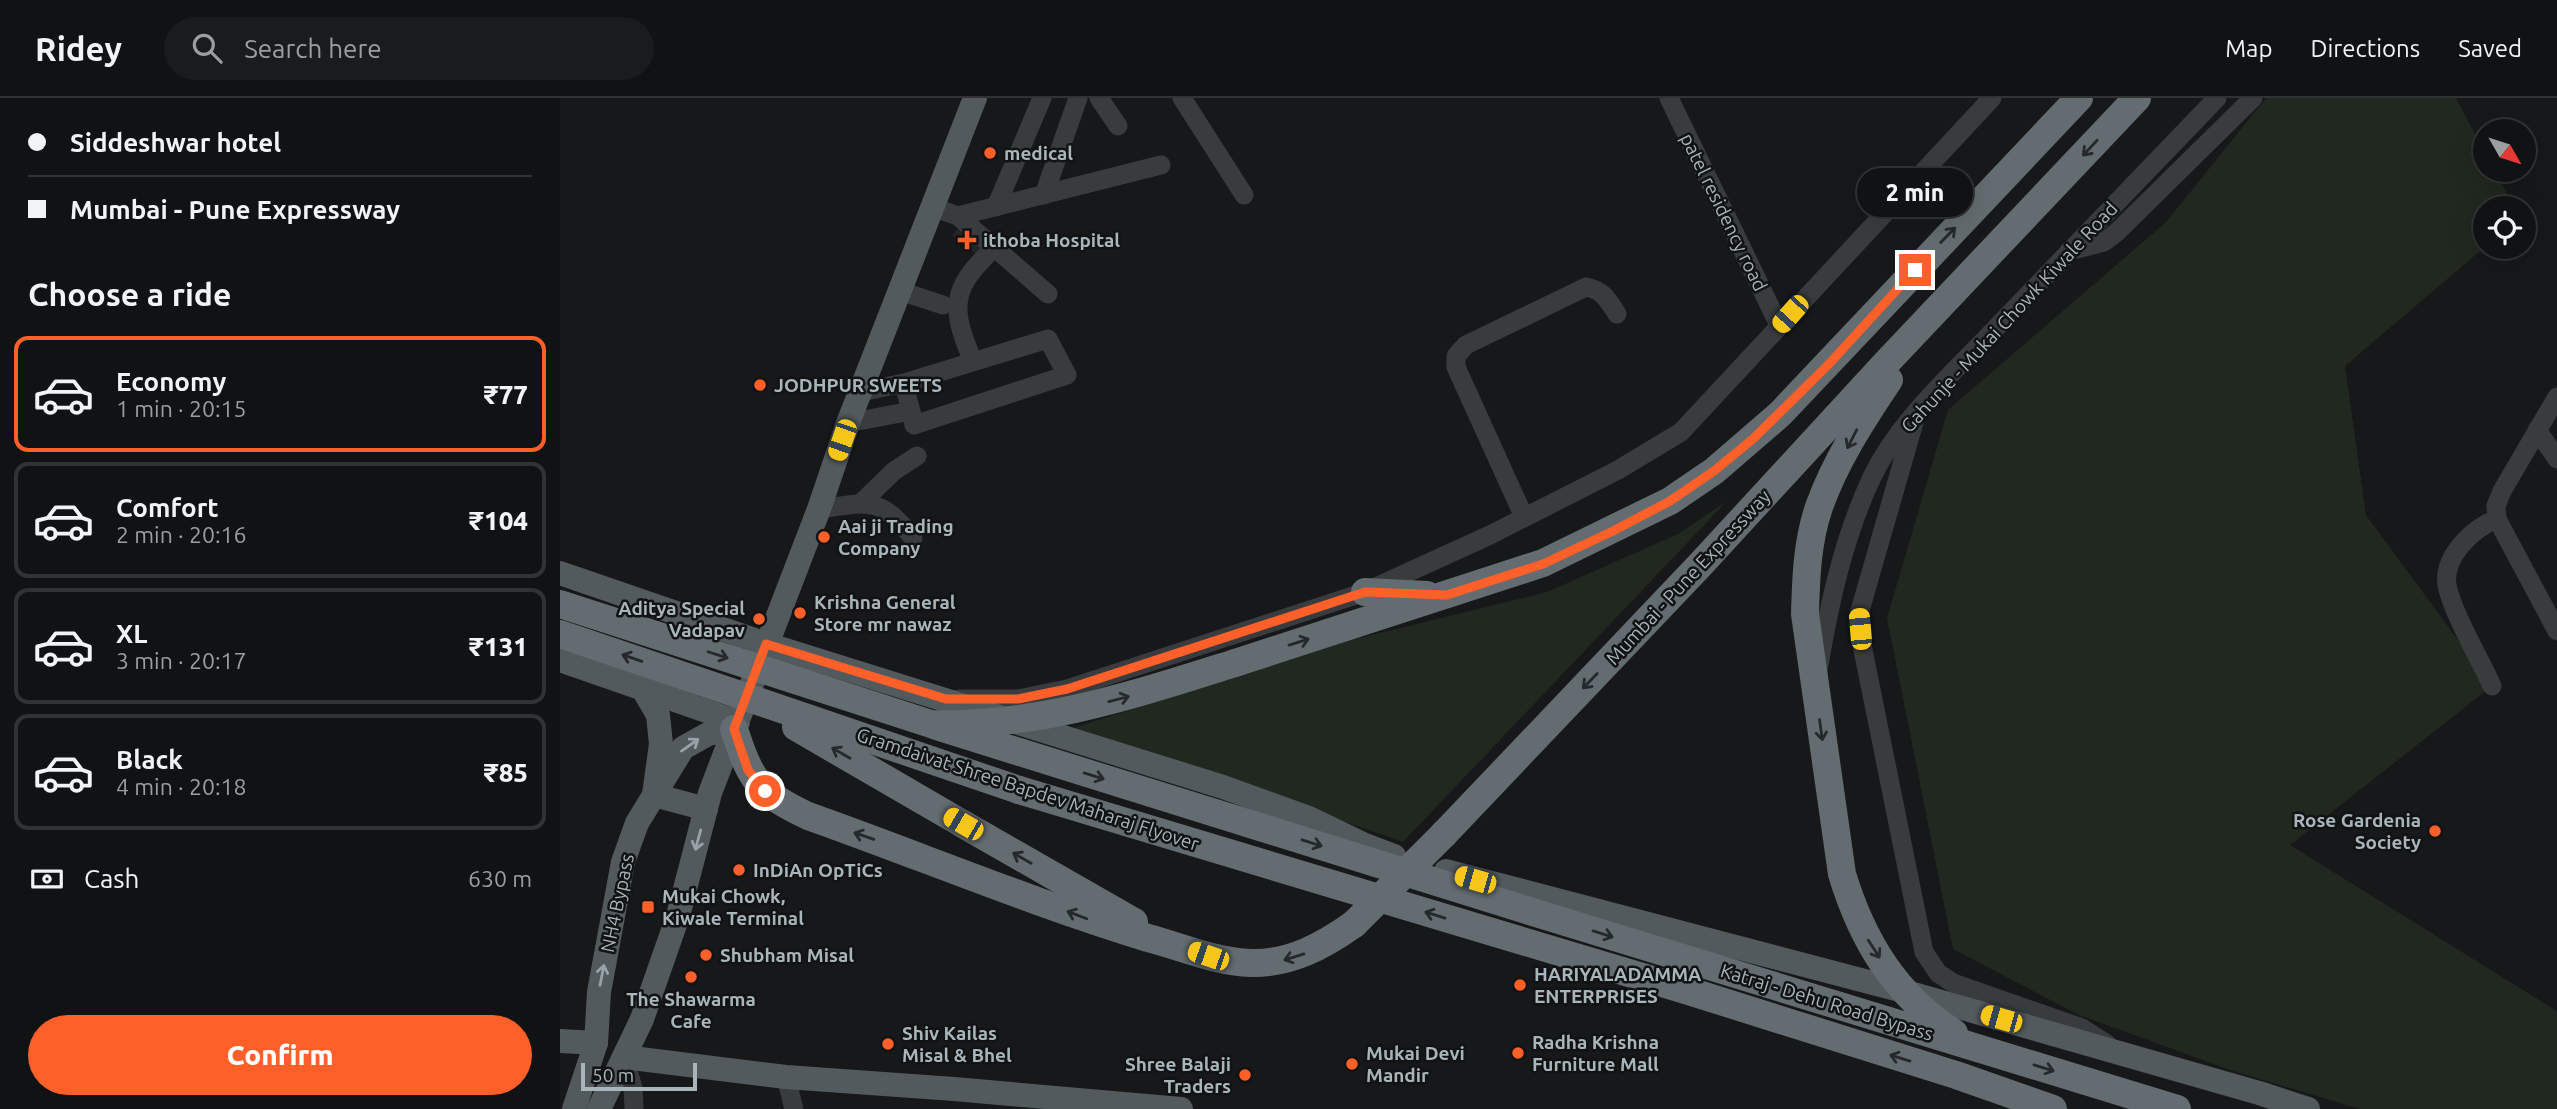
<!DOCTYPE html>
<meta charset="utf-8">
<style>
body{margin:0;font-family:Ubuntu,sans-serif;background:#1a1b1c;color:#f1f3f6;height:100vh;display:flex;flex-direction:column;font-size:26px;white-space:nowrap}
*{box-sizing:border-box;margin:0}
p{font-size:23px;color:#9c9ea0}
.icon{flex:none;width:38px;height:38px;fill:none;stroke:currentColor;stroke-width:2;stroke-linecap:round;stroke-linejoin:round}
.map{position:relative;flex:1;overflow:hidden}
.sheet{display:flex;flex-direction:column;background:#111213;width:560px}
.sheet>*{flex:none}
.guide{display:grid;align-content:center;height:154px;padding:0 28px;background:#111213}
.needle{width:46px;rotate:129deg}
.tools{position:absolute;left:1913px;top:21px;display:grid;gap:14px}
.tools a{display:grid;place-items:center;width:63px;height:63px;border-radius:50%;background:#111213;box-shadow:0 7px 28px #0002,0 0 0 2px #303233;font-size:35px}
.scale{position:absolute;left:21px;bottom:18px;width:116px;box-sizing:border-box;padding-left:7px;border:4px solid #a8b5ba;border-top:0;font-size:19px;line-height:24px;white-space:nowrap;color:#a8b5ba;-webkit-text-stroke:5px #121314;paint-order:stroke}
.end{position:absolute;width:32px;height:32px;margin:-16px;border:9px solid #ff6029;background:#fff;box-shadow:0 0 0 4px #fff}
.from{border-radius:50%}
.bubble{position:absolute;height:49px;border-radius:24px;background:#111213;box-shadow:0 7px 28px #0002,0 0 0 2px #303233;font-size:23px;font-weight:800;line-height:49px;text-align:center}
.car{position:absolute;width:21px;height:42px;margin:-21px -10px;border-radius:9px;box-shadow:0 0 5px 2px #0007;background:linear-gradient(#f5c518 24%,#345 0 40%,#f5c518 0 76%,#345 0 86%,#f5c518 0)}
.guide b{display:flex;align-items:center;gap:24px;height:66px;font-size:26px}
.guide b+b{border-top:2px solid #303233}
.guide i{width:18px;height:18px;background:#f1f3f6}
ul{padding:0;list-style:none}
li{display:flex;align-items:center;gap:21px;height:116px;margin:0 14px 10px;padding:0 14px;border:4px solid #303233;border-radius:14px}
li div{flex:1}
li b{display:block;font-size:26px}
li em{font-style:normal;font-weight:800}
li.on{border-color:#ff6029}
li>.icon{width:63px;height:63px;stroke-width:1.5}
h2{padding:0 28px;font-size:32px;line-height:84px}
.pay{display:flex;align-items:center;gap:18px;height:77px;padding:0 28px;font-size:26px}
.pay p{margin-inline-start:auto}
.action{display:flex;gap:14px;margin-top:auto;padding:14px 28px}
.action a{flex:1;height:80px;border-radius:42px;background:#ff6029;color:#fff;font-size:28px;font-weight:800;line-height:80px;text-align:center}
header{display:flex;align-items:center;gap:42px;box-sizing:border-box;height:98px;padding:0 35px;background:#111213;border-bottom:2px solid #303233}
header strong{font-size:33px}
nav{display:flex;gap:38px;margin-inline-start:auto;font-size:24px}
.search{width:490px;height:63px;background:#1a1b1c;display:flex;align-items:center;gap:18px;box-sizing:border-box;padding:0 24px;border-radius:38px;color:#9c9ea0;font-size:26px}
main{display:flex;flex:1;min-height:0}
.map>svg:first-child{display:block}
.built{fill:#232427}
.green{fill:#21281f}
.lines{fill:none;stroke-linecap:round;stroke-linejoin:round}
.minor{stroke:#383c3f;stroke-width:19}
.major{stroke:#535a5e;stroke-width:24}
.highway{stroke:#636c70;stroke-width:28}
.highway-bridge{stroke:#636c70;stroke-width:28}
.oneway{stroke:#26292b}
.oneway2{stroke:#97a3a8}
.route{stroke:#ff6029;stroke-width:9}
.poi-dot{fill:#ff6029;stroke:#121314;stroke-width:2.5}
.labels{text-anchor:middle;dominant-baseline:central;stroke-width:5;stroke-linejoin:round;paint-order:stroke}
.poi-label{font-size:19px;font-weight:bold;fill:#a8b5ba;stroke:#121314;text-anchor:start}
.street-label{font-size:19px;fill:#a8b5ba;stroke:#121314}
</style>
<header>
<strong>Ridey</strong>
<div class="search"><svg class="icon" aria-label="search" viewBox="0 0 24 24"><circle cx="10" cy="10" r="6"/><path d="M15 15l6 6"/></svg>Search here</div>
<nav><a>Map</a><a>Directions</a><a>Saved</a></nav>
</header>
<main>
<section class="sheet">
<div class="guide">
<b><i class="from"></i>Siddeshwar hotel</b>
<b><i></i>Mumbai - Pune Expressway</b>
</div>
<h2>Choose a ride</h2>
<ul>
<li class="on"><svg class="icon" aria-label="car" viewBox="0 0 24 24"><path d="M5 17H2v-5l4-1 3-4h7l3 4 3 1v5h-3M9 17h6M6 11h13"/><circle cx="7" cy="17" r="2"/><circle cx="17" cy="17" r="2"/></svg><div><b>Economy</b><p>1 min · 20:15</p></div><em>₹77</em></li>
<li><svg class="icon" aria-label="car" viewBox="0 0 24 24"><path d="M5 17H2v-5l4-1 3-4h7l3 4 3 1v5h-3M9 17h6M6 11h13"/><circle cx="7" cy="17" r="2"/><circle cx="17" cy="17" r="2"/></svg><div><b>Comfort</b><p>2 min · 20:16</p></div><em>₹104</em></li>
<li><svg class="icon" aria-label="car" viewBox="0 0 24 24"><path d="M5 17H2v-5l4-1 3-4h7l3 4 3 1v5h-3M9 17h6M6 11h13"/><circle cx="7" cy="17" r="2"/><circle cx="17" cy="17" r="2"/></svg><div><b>XL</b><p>3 min · 20:17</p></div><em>₹131</em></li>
<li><svg class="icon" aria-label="car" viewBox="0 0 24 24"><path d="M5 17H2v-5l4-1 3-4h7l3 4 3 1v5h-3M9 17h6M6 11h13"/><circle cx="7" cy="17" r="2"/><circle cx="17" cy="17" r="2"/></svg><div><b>Black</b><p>4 min · 20:18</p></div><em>₹85</em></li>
</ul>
<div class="pay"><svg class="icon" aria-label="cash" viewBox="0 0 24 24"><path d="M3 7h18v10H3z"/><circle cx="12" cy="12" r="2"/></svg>Cash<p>630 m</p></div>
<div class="action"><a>Confirm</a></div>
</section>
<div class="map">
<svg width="1997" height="1011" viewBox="0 0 1997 1011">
<rect width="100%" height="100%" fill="#171819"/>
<polygon class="built" points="399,128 423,146 416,156 392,138"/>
<g class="green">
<polygon points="1706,0 1896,0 1925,55 1925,72 1934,72 1955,110 1925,110 1925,149 1785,268 1806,417 1932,588 1730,747 1997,913 1997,1011 1800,1011 1673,973 1519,917 1393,851 1327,520 1388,312 1606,124"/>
<polygon points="1167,403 843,744 513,630 791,542 987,494 1118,436"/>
</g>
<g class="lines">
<g class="minor">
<polyline points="539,0 558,28"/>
<polyline points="622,0 684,97"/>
<polyline points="1109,0 1219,227"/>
<polyline points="484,97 518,0"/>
<polyline points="372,109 398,118 601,67"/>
<polyline points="436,109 482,0"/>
<polyline points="398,118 488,196"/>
<polyline points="1509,153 1544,144 1557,134 1693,0"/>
<polyline points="340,193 383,207"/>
<path d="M410,256c-22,-52 -14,-70 25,-107"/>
<polyline points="301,294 344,285 488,241 507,277 354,327 344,285"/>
<polyline points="1997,299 1942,393 1936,408 1937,421 1997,533"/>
<polyline points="1357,314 1299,516 1302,547 1364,854 1378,875 1393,885 1522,930 1547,946"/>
<polyline points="288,325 351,313"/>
<polyline points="1977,332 1997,361"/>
<polyline points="301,405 334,373 357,358"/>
<path d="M259,411c50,-7 61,-13 94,29"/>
<path d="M964,419l-68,-150v-11l10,-11 120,-58c17,3 22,13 31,27"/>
<path d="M1259,567c11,-65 25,-128 53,-188 27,-56 79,-102 121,-146 75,-78 150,-155 224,-233"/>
<path d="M1932,588c-12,-27 -40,-74 -45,-101 -4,-29 26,-57 50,-66"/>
<polyline points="398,601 458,601 507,591 805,494 930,437 1058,372 1121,334 1432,0"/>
<polyline points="64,959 73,990 74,1011"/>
<polyline points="226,979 234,1011"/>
</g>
<g class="major">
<polyline points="0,475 206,546 663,689 749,720 805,747 834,758"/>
<polyline points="0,562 178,624"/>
<polyline points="84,593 98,617 101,646 94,697 146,711"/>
<polyline points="886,773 1343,893 1699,995 1748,1011"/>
<polyline points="0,943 36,945"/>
<polyline points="64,959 226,979 394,991 621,1011"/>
<polyline points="14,1011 36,945 39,894 63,764 77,725 123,650 148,636 174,631"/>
<polyline points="39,1011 82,921 118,818 150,695 259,411 288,325 415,0"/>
</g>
<g class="highway">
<path d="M1329,282c-27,40 -54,82 -70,127 -12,35 -13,71 -14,107l37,260c20,66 53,121 112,159"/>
<polyline points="805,494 867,497"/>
<polyline points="0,536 183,598"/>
<polyline points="675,565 983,465 1110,403 1154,373 1220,316 1519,0"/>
<polyline points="376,628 992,820 1617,1011"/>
<path d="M174,631c17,52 24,63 74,87 113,40 225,87 340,122 34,9 68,24 103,25 39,1 72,-17 103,-39"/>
<polyline points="459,692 1119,890 1396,977 1493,1011"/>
<polyline points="403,726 574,824"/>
<polyline points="884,736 1140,467 1327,264 1577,0"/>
</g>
<g class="highway-bridge">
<path d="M0,506l371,120c107,3 202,-29 304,-61"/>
<polyline points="183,598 459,692"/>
<polyline points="236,629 403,726"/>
<polyline points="794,826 884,736"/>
</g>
</g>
<defs><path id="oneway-shaft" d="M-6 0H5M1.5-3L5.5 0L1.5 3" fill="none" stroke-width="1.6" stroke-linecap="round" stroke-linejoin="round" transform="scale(1.75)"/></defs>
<g class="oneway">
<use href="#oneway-shaft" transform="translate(1530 50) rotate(133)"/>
<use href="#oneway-shaft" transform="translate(1388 137) rotate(-46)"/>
<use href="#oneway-shaft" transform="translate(1292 341) rotate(117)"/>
<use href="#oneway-shaft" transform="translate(739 544) rotate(-17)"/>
<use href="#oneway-shaft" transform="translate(158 557) rotate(18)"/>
<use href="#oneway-shaft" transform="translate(72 560) rotate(-161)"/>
<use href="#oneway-shaft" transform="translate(1030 583) rotate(134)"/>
<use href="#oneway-shaft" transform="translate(559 601) rotate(-15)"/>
<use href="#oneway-shaft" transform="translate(1261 632) rotate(82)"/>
<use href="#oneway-shaft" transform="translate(281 655) rotate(-150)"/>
<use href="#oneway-shaft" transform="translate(534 678) rotate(17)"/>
<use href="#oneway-shaft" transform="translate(304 738) rotate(-161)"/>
<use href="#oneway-shaft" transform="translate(752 745) rotate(17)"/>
<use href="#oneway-shaft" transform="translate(462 760) rotate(-150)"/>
<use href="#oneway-shaft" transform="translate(517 817) rotate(-159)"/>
<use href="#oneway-shaft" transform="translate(875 817) rotate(-163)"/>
<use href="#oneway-shaft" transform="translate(1043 836) rotate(17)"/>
<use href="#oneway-shaft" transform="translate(1314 851) rotate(57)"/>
<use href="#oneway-shaft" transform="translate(734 859) rotate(163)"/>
<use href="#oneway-shaft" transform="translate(1340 960) rotate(-163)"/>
<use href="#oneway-shaft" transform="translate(1484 970) rotate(17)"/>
</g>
<g class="oneway2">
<use href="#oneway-shaft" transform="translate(130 647) rotate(-35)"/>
<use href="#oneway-shaft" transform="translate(138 742) rotate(105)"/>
<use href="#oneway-shaft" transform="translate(42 877) rotate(-79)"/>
</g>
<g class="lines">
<polyline class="route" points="205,693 188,672 174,631 206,546 386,601 458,601 507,591 805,494 887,497 983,466 1053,433 1110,403 1154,373 1194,340 1268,267 1355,172"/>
</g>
<g class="poi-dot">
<circle cx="430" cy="55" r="7"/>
<path d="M403.5 131.5h7v7h7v7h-7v7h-7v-7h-7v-7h7z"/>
<circle cx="200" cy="287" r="7"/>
<circle cx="264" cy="439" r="7"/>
<circle cx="240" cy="515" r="7"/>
<circle cx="199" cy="521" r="7"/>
<circle cx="1875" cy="733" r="7"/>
<circle cx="179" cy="772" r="7"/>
<rect x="81" y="802" width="14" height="14" rx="3.5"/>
<circle cx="146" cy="857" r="7"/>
<circle cx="131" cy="879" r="7"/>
<circle cx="960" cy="887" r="7"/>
<circle cx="328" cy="946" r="7"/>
<circle cx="958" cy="955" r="7"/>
<circle cx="792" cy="966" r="7"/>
<circle cx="685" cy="977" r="7"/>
</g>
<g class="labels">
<g class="poi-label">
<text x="444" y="55">medical</text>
<text x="423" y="142">ithoba Hospital</text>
<text x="214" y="287">JODHPUR SWEETS</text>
<text x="278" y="428">Aai ji Trading<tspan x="278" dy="22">Company</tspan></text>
<text x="254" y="504">Krishna General<tspan x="254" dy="22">Store mr nawaz</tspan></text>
<text x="185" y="510" text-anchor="end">Aditya Special<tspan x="185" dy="22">Vadapav</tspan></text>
<text x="1861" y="722" text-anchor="end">Rose Gardenia<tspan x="1861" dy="22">Society</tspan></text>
<text x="193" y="772">InDiAn OpTiCs</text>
<text x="102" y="798">Mukai Chowk,<tspan x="102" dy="22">Kiwale Terminal</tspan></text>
<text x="160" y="857">Shubham Misal</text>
<text x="974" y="876">HARIYALADAMMA<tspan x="974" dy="22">ENTERPRISES</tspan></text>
<text x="131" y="901" text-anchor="middle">The Shawarma<tspan x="131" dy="22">Cafe</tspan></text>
<text x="342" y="935">Shiv Kailas<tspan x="342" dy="22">Misal &amp; Bhel</tspan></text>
<text x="972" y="944">Radha Krishna<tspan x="972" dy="22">Furniture Mall</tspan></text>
<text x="806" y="955">Mukai Devi<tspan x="806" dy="22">Mandir</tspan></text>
<text x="671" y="966" text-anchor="end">Shree Balaji<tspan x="671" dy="22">Traders</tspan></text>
</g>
<g class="street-label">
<text transform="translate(1164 114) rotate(64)">patel residency road</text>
<text transform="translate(1449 219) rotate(-47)">Gahunje - Mukai Chowk Kiwale Road</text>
<text transform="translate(1128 479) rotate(-47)">Mumbai - Pune Expressway</text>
<text transform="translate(468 691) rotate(18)">Gramdaivat Shree Bapdev Maharaj Flyover</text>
<text transform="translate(57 805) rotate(-78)">NH4 Bypass</text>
<text transform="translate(1267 904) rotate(17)">Katraj - Dehu Road Bypass</text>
</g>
</g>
</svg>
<div class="tools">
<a><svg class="needle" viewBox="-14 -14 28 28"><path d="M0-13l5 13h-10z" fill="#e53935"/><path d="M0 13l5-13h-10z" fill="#9c9ea0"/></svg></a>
<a><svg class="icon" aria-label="locate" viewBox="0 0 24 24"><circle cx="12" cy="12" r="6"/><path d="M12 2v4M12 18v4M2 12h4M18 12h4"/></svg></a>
</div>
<div class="scale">50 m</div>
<i class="end from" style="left:205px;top:693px"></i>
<i class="end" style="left:1355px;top:172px"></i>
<div class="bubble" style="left:1297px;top:70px;width:116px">2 min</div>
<i class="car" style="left:1230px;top:216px;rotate:222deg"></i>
<i class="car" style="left:282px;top:342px;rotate:199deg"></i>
<i class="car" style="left:1300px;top:531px;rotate:355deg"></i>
<i class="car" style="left:403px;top:726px;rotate:300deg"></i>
<i class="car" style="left:915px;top:782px;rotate:286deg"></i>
<i class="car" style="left:648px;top:858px;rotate:289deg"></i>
<i class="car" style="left:1441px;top:921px;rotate:286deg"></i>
</div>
</main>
